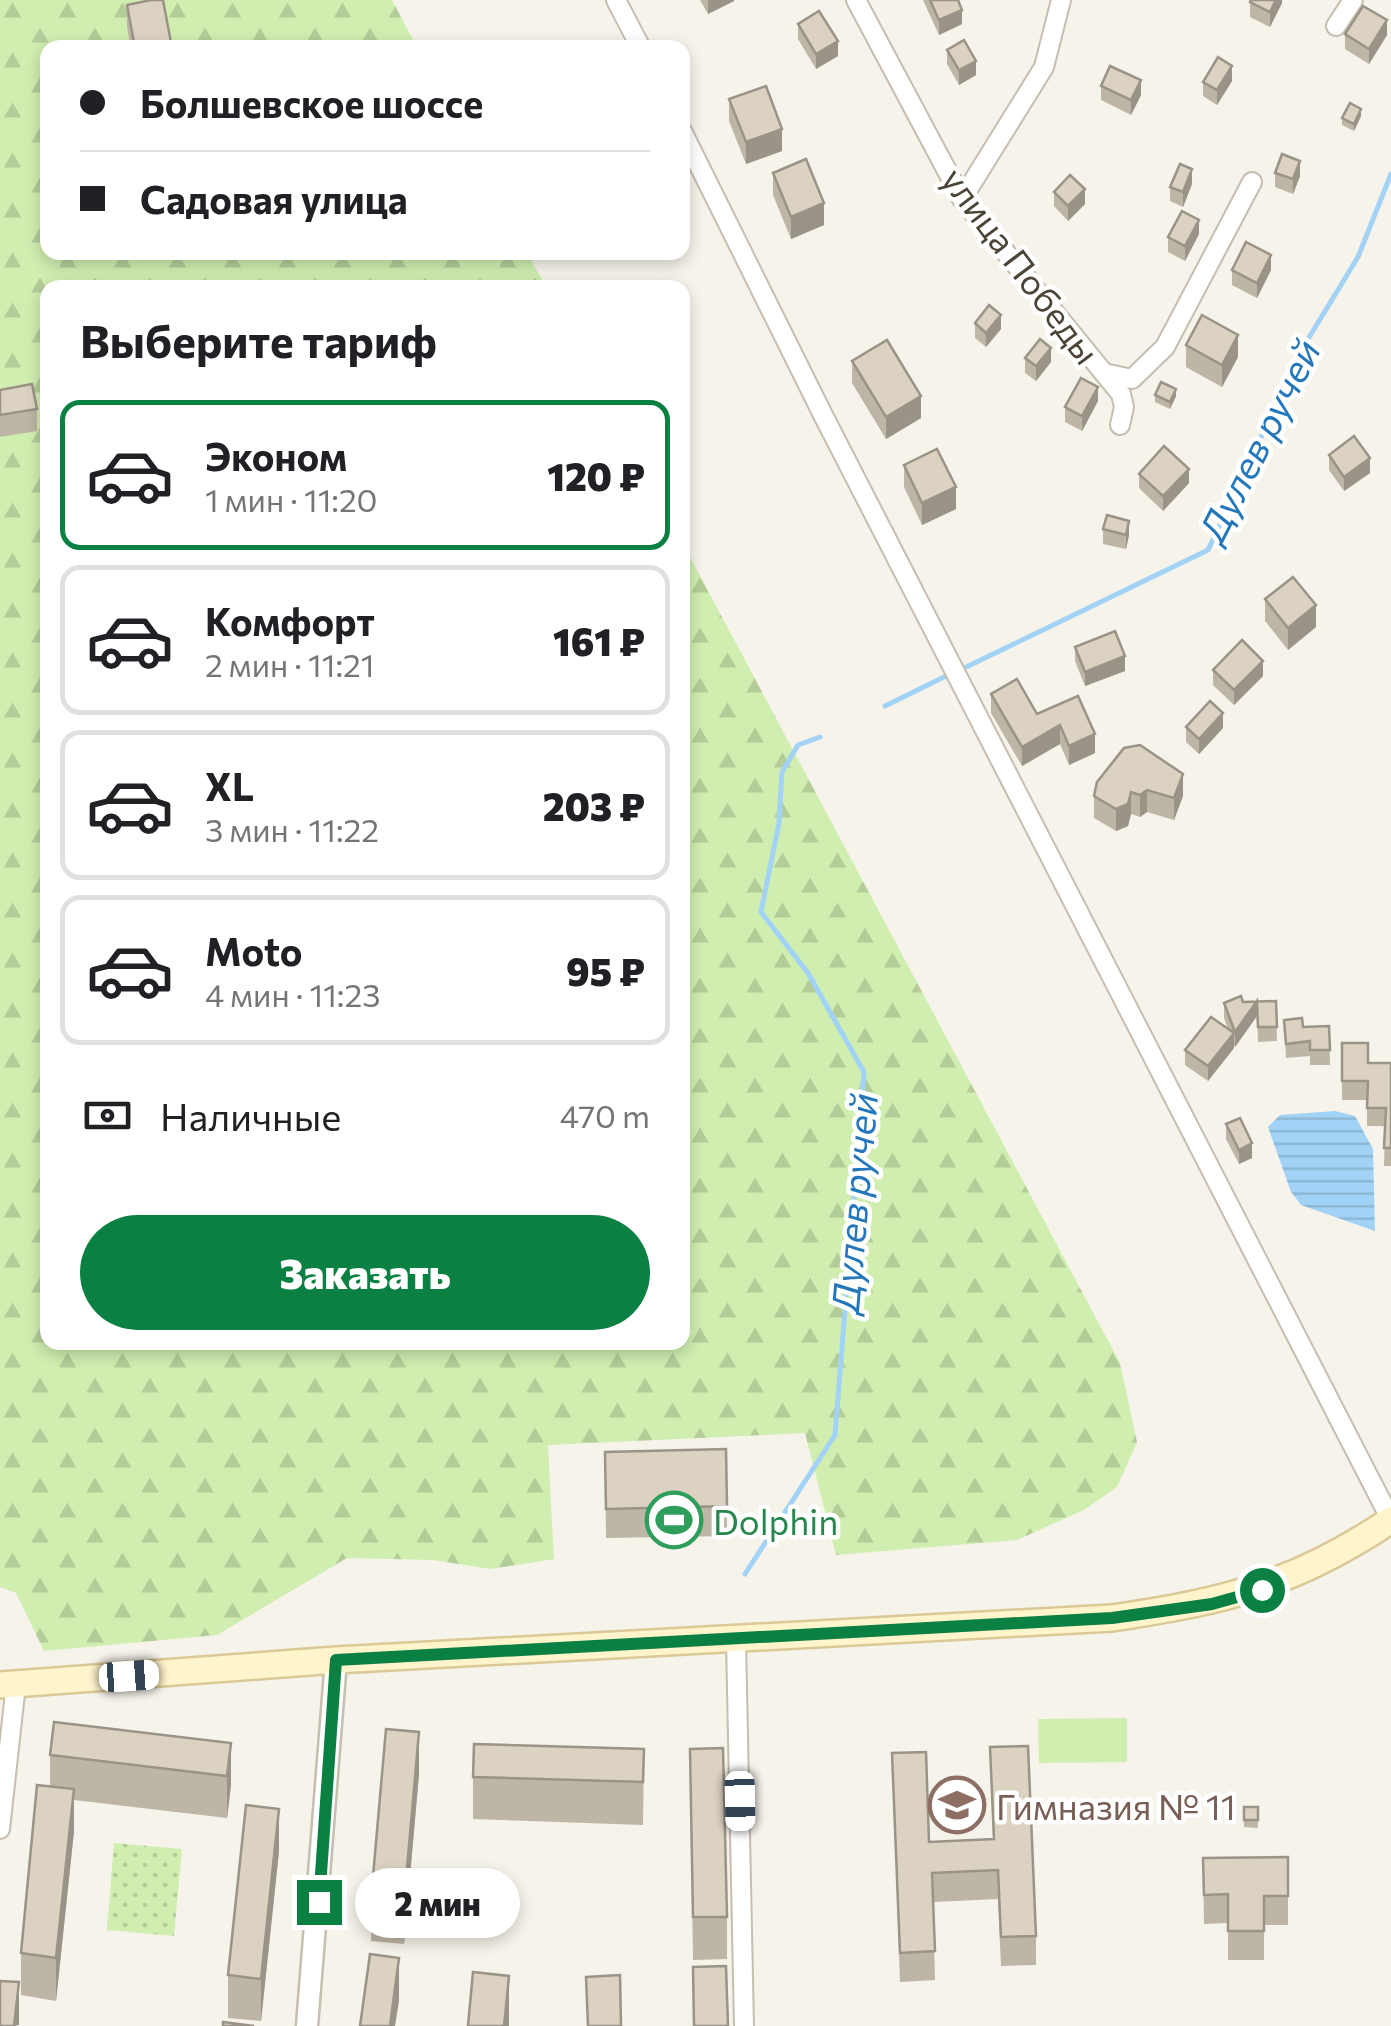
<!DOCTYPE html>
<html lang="ru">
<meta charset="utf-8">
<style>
body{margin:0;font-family:Commissioner,sans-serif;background:#f2f2f2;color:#202124;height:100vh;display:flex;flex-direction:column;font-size:38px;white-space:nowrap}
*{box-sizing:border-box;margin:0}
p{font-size:32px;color:#757577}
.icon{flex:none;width:55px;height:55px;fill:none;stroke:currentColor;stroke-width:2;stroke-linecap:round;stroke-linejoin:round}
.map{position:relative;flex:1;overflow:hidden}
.details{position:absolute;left:40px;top:280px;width:650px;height:1070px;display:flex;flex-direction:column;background:#fff;border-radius:20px;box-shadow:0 5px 15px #0003}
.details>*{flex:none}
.hud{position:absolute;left:40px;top:40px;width:650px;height:220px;border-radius:20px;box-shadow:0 5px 15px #0003;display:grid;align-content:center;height:220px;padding:0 40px;background:#fff}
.end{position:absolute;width:45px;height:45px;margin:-22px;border:12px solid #0b8043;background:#fff;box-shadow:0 0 0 5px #fff}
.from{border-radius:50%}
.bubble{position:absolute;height:70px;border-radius:35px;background:#fff;box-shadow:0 5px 15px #0003;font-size:32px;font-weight:800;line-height:70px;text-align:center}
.car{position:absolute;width:30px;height:60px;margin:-30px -15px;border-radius:12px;box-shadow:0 0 8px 2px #0007;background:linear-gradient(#fff 24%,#345 0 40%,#fff 0 76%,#345 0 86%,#fff 0)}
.hud b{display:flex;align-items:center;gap:35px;height:95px;font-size:38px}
.hud b+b{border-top:2px solid #e0e0e0}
.hud i{width:25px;height:25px;background:#202124}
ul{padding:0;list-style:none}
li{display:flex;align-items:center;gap:30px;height:150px;margin:0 20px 15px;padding:0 20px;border:5px solid #e0e0e0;border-radius:20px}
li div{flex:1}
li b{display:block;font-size:38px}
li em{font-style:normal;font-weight:800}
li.on{border-color:#0b8043}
li>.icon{width:90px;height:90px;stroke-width:1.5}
h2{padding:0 40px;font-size:45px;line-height:120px}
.pay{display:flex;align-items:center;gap:25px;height:110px;padding:0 40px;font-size:38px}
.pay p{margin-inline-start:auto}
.button{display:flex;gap:20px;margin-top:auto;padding:20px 40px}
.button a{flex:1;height:115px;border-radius:60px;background:#0b8043;color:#fff;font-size:40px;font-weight:800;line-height:115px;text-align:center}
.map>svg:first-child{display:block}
.green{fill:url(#green-dots)}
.forest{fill:url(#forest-firs)}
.pitch{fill:#d0eeb0}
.water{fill:url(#water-rules)}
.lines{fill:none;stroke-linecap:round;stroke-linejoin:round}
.stream{stroke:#a2d3f7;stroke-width:5}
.minor-casing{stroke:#c6beae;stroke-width:22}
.tertiary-casing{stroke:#c6beae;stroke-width:25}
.secondary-casing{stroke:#dac996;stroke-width:30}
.minor{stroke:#fff;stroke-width:18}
.tertiary{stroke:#fff;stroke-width:20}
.secondary{stroke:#fff4cb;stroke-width:25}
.wall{fill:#bdb5a6}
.shaded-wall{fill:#9a9387}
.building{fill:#dcd2c1;stroke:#9a9387;stroke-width:2.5}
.route{stroke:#0b8043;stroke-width:12}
.labels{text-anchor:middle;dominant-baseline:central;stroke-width:9;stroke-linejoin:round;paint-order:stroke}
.street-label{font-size:35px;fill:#4b4437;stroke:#fff}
.leisure-label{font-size:35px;fill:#27864d;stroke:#fff;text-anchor:start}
.education-label{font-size:35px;fill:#785e54;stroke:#fff;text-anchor:start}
.water-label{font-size:38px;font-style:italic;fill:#2477ba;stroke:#fff}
</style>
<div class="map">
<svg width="1391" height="2026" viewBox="0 0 1391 2026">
<defs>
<pattern id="green-dots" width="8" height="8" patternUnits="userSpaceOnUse" patternTransform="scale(2.5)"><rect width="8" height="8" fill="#d0eeb0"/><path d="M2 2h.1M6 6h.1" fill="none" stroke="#b4cd98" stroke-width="1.8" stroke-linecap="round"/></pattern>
<pattern id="forest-firs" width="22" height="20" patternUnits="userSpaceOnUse" patternTransform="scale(2.5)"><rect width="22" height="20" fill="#d0eeb0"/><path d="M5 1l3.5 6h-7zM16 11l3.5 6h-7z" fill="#b4cd98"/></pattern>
<pattern id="water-rules" width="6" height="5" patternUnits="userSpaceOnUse" patternTransform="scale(2.5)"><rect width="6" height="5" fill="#a2d3f7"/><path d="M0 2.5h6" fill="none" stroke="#8db6d4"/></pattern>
</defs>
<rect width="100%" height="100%" fill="#f6f3ea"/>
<polygon class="green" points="114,1843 182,1849 174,1936 107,1930"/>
<polygon class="forest" points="0,0 392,0 417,47 48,48 48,252 527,253 546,287 48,288 48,1342 682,1342 683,544 1120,1363 1137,1442 1117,1487 1084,1510 1017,1540 836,1555 805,1433 548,1445 554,1559 490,1569 433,1560 347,1558 217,1635 44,1651 16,1593 0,1587"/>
<polygon class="pitch" points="1127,1718 1127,1762 1039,1763 1038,1719"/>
<polygon class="water" points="1335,1111 1355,1116 1373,1149 1375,1231 1301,1205 1291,1192 1268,1127 1280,1115"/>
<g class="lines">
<g class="stream">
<polyline points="960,670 1208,550 1305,344 1358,257 1391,174"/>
<polyline points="885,706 950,674"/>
<polyline points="745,1574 835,1435 864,1072 808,973 761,912 779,823 782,772 798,745 820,737"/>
</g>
<g class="minor-casing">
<g id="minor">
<polyline points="616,0 641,48"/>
<polyline points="856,0 962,199 1121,394 1124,407 1120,425"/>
<polyline points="1336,26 1353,0"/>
<polyline points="682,131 823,415 1391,1520"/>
<polyline points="962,199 1044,67 1061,0"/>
<polyline points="1104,373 1132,379 1165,347 1252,182"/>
<polyline points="736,1641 744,2026"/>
<polyline points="0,1829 16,1684"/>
</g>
</g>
<g class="tertiary-casing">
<polyline id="tertiary" points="307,2026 336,1660"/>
</g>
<g class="secondary-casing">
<path id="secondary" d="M0,1685l336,-25 776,-42c114,-17 182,-33 279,-98"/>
</g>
<use href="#minor" class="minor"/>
<use href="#tertiary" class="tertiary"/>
<use href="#secondary" class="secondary"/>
</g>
<g class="wall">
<polygon points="700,0 734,0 734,1 708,14"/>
<polygon points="923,0 958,0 962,24 939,35"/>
<polygon points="1282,0 1282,3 1270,27 1250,17 1250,2"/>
<polygon points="127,5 172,48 131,48 127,27"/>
<polygon points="798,24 838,56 816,69 798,39"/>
<polygon points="1345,34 1387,35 1369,64 1345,49"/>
<polygon points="947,50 976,75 959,85 947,64"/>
<polygon points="1232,81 1217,105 1203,96 1203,82"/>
<polygon points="1101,86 1141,95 1131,115 1101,100"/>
<polygon points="729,99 782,151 746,164 729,121"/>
<polygon points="1361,116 1354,131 1342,125 1342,118"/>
<polygon points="773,173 824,225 791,239 773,195"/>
<polygon points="1275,173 1300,176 1293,194 1275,187"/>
<polygon points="1192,184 1183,207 1170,201 1170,187"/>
<polygon points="1054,192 1085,204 1068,221 1054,206"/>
<polygon points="1199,234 1185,261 1168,252 1168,237"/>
<polygon points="1232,270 1271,270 1257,298 1232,285"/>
<polygon points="975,323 1001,329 986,347 975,338"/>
<polygon points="1186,345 1238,357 1222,387 1186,367"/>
<polygon points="1025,358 1051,362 1036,381 1025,373"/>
<polygon points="852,361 921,418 886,439 852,383"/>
<polygon points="0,390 37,409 37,431 0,437"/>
<polygon points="1155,395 1176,396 1170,409 1155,402"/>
<polygon points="1098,401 1082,431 1065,422 1065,407"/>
<polygon points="1329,455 1370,473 1344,491 1329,470"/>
<polygon points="904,465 956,509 922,525 904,487"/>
<polygon points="1139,474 1189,483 1163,511 1139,488"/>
<polygon points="1103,529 1129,535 1126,549 1103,544"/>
<polygon points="1265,599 1316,627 1288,650 1265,621"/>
<polygon points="1075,647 1125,671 1085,686 1075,661"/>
<polygon points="1213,670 1263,676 1234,705 1213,685"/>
<polygon points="991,694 1037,714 1078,696 1095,753 1069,765 1060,744 1022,766 991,713"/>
<polygon points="1186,727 1223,728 1199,754 1186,742"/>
<polygon points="1097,782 1183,796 1174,820 1147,812 1140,817 1131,814 1128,826 1116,831 1094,818 1094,796"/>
<polygon points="1276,1001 1277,1041 1258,1042 1257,1016 1235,1047 1234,1045 1234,1048 1208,1081 1185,1065 1185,1050 1228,1029 1224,1018 1224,1003"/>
<polygon points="1284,1020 1303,1027 1329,1026 1330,1065 1310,1065 1310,1056 1286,1058"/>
<polygon points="1342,1043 1368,1063 1391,1063 1391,1166 1384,1166 1385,1126 1367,1126 1367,1100 1342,1100"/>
<polygon points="1226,1124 1252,1158 1239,1164 1226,1139"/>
<polygon points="726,1449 727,1536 606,1538 605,1452"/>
<polygon points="231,1743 231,1785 227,1818 74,1800 74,1831 56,2001 21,1995 21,1953 50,1786 50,1755"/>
<polygon points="990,1747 1036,1936 1036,1965 1001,1966 998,1899 933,1902 935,1980 900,1982 892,1753 929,1842 993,1839"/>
<polygon points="644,1749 643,1825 473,1819 473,1777"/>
<polygon points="690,1749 727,1917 727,1959 693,1960"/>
<polygon points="419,1774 404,1944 371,1941 371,1899"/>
<polygon points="1244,1807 1258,1807 1258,1828 1244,1827"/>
<polygon points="279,1851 261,2021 228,2018 228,1975"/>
<polygon points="1288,1857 1288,1925 1264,1925 1264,1960 1228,1960 1228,1923 1204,1924 1203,1858"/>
</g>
<g class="shaded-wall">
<polygon points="708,0 734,0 734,1 708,14"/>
<polygon points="1276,0 1282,0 1282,3 1270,27 1270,12"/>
<polygon points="962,10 962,24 939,35 939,20"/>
<polygon points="1387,20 1387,35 1369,64 1369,49"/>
<polygon points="838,41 838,56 816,69 816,54"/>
<polygon points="976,61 976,75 959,85 959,70"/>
<polygon points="1232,66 1232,81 1217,105 1217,90"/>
<polygon points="1141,80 1141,95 1131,115 1131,100"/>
<polygon points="1361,109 1361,116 1354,131 1354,124"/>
<polygon points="782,129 782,151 746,164 746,142"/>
<polygon points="1300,161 1300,176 1293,194 1293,179"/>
<polygon points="1192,169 1192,184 1183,207 1183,192"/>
<polygon points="1085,189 1085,204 1068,221 1068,206"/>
<polygon points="824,203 824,225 791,239 791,217"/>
<polygon points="1199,220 1199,234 1185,261 1185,246"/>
<polygon points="1271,255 1271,270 1257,298 1257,283"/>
<polygon points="1001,315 1001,329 986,347 986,333"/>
<polygon points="1238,335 1238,357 1222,387 1222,365"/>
<polygon points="1051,348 1051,362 1036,381 1036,366"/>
<polygon points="1098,387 1098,401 1082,431 1082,416"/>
<polygon points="1176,389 1176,396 1170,409 1170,402"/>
<polygon points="921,396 921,418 886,439 886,417"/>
<polygon points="1370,458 1370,473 1344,491 1344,477"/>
<polygon points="1189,469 1189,483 1163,511 1163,496"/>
<polygon points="956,487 956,509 922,525 922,503"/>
<polygon points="1129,521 1129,535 1126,549 1126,535"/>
<polygon points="1316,605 1316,627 1288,650 1288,628"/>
<polygon points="1125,656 1125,671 1085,686 1085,672"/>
<polygon points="1263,661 1263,676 1234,705 1234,690"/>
<polygon points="1223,713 1223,728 1199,754 1199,739"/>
<polygon points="1060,725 1060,744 1022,766 1022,747"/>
<polygon points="1095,734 1095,753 1069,765 1069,746"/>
<polygon points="1183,774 1183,796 1174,820 1174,798"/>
<polygon points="1147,790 1147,812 1140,817 1140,795"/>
<polygon points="1131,792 1131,814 1128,826 1116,831 1116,809"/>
<polygon points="1257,1001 1257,1016 1235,1047 1235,1032"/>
<polygon points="1234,1033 1234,1048 1208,1081 1208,1066"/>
<polygon points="1252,1143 1252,1158 1239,1164 1239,1150"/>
<polygon points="419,1732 419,1774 404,1944 404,1902"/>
<polygon points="231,1743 231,1785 227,1818 227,1776"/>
<polygon points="74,1789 74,1831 56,2001 56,1958"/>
<polygon points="279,1809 279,1851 261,2021 261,1979"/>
<polygon points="399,1958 399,2001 395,2026 390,2026"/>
<polygon points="509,1976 509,2026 504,2026"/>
<polygon points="19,1982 19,2025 14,2026"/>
</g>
<g class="building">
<polygon points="151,0 163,0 172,48 135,48 127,5"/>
<polygon points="930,0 958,0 962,10 939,20"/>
<polygon points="1251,0 1276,0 1270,12 1250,2"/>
<polygon points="1363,6 1387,20 1369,49 1345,34"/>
<polygon points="819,11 838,41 816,54 798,24"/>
<polygon points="964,40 976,61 959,70 947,50"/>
<polygon points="1218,57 1232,66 1217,90 1203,82"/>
<polygon points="1110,66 1141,80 1131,100 1101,86"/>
<polygon points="766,86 782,129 746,142 729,99"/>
<polygon points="1350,103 1361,109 1354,124 1342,118"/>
<polygon points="1282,154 1300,161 1293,179 1275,173"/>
<polygon points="806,159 824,203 791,217 773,173"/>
<polygon points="1180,164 1192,169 1183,192 1170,187"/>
<polygon points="1070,175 1085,189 1068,206 1054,192"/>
<polygon points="1182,211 1199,220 1185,246 1168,237"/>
<polygon points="1246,242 1271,255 1257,283 1232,270"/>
<polygon points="989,305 1001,315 986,333 975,323"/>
<polygon points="1202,315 1238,335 1222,365 1186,345"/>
<polygon points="1040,339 1051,348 1036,366 1025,358"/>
<polygon points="887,340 921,396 886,417 852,361"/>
<polygon points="1081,378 1098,387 1082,416 1065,407"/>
<polygon points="1161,382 1176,389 1170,402 1155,395"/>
<polygon points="32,384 37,409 0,415 0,390"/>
<polygon points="1354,436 1370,458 1344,477 1329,455"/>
<polygon points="1164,446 1189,469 1163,496 1139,474"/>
<polygon points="937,449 956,487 922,503 904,465"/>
<polygon points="1107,515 1129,521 1126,535 1103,529"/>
<polygon points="1293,577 1316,605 1288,628 1265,599"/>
<polygon points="1115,631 1125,656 1085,672 1075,647"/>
<polygon points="1242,640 1263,661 1234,690 1213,670"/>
<polygon points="1017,679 1037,714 1078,696 1095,734 1069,746 1060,725 1022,747 991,694"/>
<polygon points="1210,701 1223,713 1199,739 1186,727"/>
<polygon points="1140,745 1183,774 1174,798 1147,790 1140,795 1131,792 1128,804 1116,809 1094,796 1097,782 1124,748"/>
<polygon points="1241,996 1243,1002 1276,1001 1277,1027 1258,1027 1257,1001 1235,1032 1224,1003"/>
<polygon points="1211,1017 1234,1033 1208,1066 1185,1050"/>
<polygon points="1302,1018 1303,1027 1329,1026 1330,1050 1310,1050 1310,1041 1286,1044 1284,1020"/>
<polygon points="1342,1043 1368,1043 1368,1063 1391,1063 1391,1148 1384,1148 1386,1108 1367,1108 1368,1081 1342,1081"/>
<polygon points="1240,1118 1252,1143 1239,1150 1226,1124"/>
<polygon points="726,1449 727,1506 606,1509 605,1452"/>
<polygon points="54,1722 231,1743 227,1776 50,1755"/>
<polygon points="386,1729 419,1732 404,1902 371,1899"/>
<polygon points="474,1744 644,1749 643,1782 473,1777"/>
<polygon points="1028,1746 1036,1936 1001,1937 998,1870 932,1873 935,1951 900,1953 892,1753 926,1752 929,1842 994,1839 990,1747"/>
<polygon points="723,1748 727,1917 693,1917 690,1749"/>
<polygon points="37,1785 74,1789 56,1958 21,1953"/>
<polygon points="246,1805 279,1809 261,1979 228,1975"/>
<rect x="1244" y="1807" width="14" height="13"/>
<polygon points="1288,1857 1288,1896 1264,1896 1264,1931 1228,1931 1228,1894 1204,1895 1203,1858"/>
<polygon points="370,1954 399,1958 390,2026 360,2026"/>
<polygon points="726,1966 728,2026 694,2026 693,1967"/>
<polygon points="473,1972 509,1976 504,2026 468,2026"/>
<polygon points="620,1975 621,2026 588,2026 586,1977"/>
<polygon points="0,1981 19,1982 14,2026 0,2026"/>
<polygon points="223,2022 254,2026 223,2026"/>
</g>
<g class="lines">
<polyline class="route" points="319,1902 336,1660 1112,1618 1212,1604 1262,1590"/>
</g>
<defs>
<g id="stadium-ring" transform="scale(2.875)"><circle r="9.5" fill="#fff" stroke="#2e9e5b" stroke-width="1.5"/><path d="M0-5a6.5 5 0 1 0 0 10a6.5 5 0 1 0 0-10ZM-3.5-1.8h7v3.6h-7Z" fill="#2e9e5b"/></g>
<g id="school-ring" transform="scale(2.875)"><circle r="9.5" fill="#fff" stroke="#8d6e63" stroke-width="1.5"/><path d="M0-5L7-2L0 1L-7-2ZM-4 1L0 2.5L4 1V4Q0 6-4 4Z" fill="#8d6e63"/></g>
</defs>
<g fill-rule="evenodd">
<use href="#stadium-ring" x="674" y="1520"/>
<use href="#school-ring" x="957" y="1805"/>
</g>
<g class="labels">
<g class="street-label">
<text transform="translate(1022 265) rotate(53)">улица Победы</text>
</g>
<g class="leisure-label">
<text x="713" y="1520">Dolphin</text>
</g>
<g class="education-label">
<text x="996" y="1805">Гимназия № 11</text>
</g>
<g class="water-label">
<text transform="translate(1258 440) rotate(-63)">Дулев ручей</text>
<text transform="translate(853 1203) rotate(-85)">Дулев ручей</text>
</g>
</g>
</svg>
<i class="end from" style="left:1262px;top:1590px"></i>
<i class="end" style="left:319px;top:1902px"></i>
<div class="bubble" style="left:355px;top:1868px;width:165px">2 мин</div>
<i class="car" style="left:129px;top:1676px;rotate:86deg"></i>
<i class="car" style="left:740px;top:1801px;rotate:179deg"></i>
<div class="hud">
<b><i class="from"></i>Болшевское шоссе</b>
<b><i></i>Садовая улица</b>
</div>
<section class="details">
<h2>Выберите тариф</h2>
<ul>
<li class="on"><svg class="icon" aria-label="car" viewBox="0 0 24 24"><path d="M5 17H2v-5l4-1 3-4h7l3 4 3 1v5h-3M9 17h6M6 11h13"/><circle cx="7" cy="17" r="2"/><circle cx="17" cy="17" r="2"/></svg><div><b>Эконом</b><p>1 мин · 11:20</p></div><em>120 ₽</em></li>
<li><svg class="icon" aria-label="car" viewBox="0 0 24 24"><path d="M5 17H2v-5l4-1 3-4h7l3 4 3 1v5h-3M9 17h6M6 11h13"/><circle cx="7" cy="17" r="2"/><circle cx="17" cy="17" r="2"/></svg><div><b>Комфорт</b><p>2 мин · 11:21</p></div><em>161 ₽</em></li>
<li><svg class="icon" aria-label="car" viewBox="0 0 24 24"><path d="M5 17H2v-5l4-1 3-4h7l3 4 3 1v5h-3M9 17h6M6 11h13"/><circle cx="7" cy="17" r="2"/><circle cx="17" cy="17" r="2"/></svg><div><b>XL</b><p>3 мин · 11:22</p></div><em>203 ₽</em></li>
<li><svg class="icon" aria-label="car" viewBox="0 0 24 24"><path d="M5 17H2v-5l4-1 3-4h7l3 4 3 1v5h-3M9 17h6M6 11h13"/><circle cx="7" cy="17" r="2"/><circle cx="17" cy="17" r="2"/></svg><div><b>Moto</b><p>4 мин · 11:23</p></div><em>95 ₽</em></li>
</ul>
<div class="pay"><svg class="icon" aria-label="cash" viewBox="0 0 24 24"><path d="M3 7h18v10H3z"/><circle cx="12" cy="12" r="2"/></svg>Наличные<p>470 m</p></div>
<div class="button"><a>Заказать</a></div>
</section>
</div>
